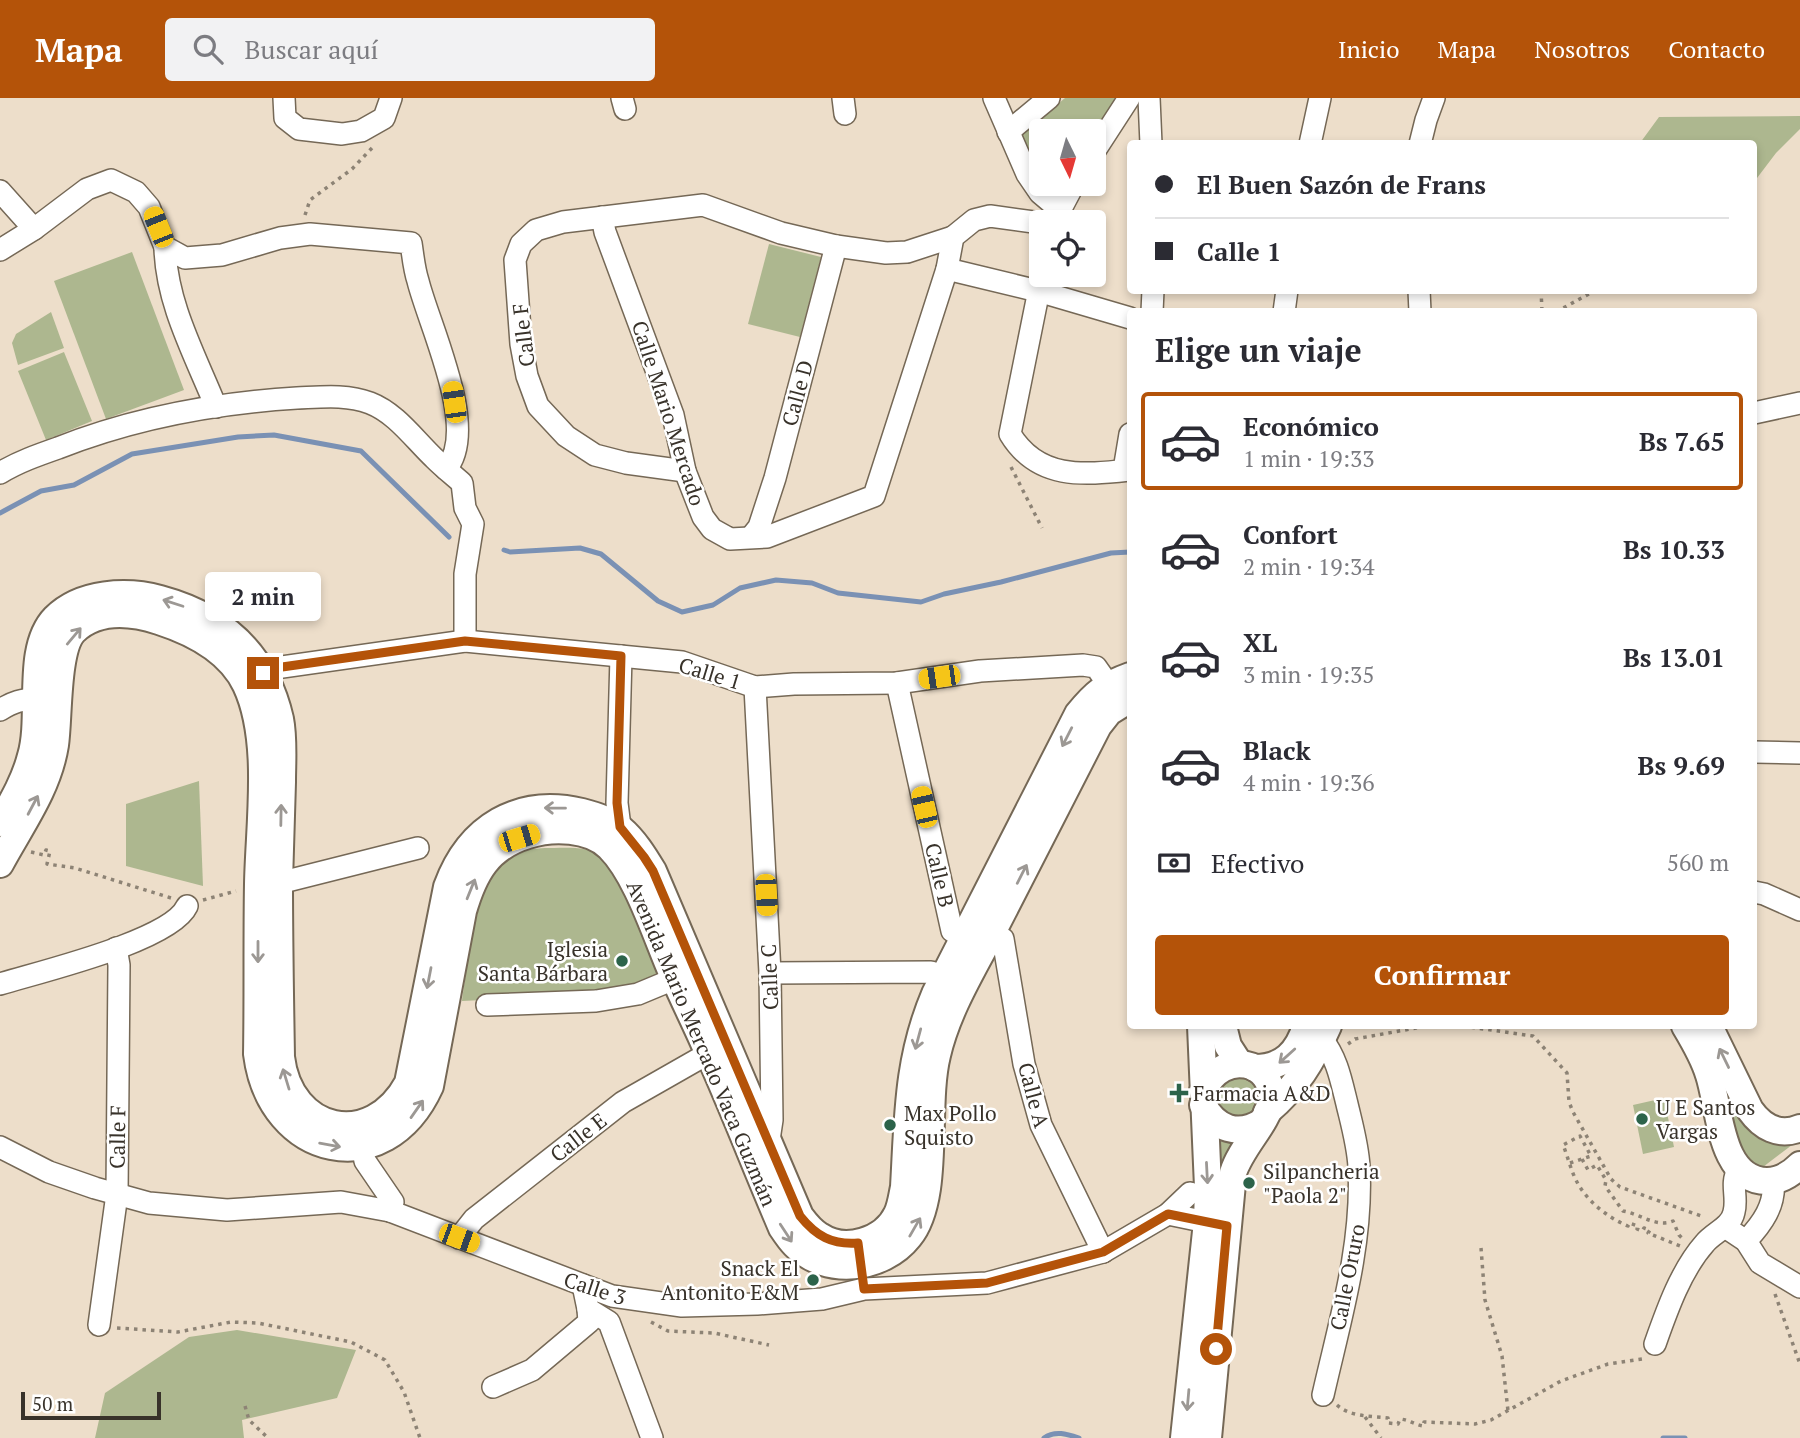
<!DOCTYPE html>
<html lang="es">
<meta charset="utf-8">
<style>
body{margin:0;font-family:"PT Serif",serif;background:#f2f2f3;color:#2b2b33;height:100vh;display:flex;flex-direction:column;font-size:26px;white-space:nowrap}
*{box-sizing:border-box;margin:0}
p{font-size:23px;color:#7c7c81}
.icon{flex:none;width:38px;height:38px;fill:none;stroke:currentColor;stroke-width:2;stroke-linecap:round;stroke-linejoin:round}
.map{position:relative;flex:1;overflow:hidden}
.side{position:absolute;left:1127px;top:210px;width:630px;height:721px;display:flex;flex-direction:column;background:#fff;border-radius:7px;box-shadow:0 4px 10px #0003}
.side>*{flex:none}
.banner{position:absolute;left:1127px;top:42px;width:630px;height:154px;border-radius:7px;box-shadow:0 4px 10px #0003;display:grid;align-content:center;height:154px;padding:0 28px;background:#fff}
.needle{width:46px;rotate:175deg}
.controls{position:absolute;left:1029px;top:21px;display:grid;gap:14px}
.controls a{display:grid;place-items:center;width:77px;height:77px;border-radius:7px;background:#fff;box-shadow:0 4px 10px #0003;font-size:35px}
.scale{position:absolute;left:21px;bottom:18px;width:140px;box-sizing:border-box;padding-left:7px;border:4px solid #38322a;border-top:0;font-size:19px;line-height:24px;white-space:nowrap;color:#38322a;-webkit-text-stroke:5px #fff;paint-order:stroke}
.end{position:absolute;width:32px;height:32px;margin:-16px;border:9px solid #b45309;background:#fff;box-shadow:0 0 0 4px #fff}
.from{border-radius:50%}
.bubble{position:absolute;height:49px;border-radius:7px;background:#fff;box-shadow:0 4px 10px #0003;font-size:23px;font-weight:600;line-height:49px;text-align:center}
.car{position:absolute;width:21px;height:42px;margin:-21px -10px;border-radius:9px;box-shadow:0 0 5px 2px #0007;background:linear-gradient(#f5c518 24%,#345 0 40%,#f5c518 0 76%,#345 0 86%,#f5c518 0)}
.banner b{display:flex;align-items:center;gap:24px;height:66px;font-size:26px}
.banner b+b{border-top:2px solid #e1e1e2}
.banner i{width:18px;height:18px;background:#2b2b33}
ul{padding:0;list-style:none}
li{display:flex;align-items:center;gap:21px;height:98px;margin:0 14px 10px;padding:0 14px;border:4px solid transparent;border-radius:7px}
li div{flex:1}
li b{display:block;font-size:26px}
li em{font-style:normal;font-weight:600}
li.active{border-color:#b45309}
li>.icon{width:63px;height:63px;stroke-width:1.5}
h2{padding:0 28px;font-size:32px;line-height:84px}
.pay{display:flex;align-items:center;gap:18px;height:77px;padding:0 28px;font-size:26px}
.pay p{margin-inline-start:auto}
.action{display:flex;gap:14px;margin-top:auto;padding:14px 28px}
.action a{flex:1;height:80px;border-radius:7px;background:#b45309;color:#fff;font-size:28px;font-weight:600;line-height:80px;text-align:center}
header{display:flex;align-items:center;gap:42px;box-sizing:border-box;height:98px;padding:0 35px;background:#b45309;color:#fff}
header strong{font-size:33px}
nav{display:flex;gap:38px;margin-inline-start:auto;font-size:24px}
.search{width:490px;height:63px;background:#f2f2f3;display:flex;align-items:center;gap:18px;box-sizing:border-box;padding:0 24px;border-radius:7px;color:#7c7c81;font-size:26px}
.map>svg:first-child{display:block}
.green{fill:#adb78f}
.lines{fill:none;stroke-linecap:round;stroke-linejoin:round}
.stream{stroke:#7a91b4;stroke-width:5}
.minor-casing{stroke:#756856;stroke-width:24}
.major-casing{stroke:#756856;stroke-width:30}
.path{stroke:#8d8375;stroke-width:3.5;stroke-dasharray:3.5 5;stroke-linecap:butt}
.minor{stroke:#fff;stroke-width:21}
.major{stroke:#fff;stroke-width:26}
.oneway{stroke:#9c9894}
.route{stroke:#b45309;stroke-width:9}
.poi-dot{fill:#2c634a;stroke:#fff;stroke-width:2.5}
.labels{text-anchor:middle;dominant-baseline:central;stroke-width:5;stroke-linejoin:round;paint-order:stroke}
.street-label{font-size:21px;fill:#38322a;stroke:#fff}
.poi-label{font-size:21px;fill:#38322a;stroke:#fff;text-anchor:start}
</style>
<header>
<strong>Mapa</strong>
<div class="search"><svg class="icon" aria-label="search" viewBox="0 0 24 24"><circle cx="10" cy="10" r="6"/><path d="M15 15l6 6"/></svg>Buscar aquí</div>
<nav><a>Inicio</a><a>Mapa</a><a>Nosotros</a><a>Contacto</a></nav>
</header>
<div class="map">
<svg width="1800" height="1340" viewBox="0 0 1800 1340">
<rect width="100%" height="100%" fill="#eddeca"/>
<g class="green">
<polygon points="1065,0 1116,0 1094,38 1094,33 1041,33 1041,80 1020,38"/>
<polygon points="1800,18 1800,31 1776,55 1754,84 1754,46 1640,45 1659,19"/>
<polygon points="769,146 821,159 800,239 748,226"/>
<polygon points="132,154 184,292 106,321 54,183"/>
<polygon points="51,214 64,250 18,267 12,245 16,236"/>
<polygon points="64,254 92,323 46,342 18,273"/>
<polygon points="199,683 203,788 126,768 126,706"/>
<path d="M545,750c18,0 43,-3 59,9 13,10 44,88 53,108l-1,12c-38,22 -146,21 -194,24 6,-37 14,-130 50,-147 9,-5 23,-5 33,-6z"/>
<polygon points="1718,972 1791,1044 1792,1047 1759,1072 1741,1055"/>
<circle cx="1238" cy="1000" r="20"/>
<polygon points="1664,1000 1674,1049 1643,1056 1633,1007"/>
<polygon points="1215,1037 1234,1045 1219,1112"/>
<polygon points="237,1232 356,1252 337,1300 242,1322 244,1340 95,1340 105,1295 189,1239"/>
</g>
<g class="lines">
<g class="stream">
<polyline points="0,415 41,393 74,387 132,356 238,339 274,337 361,353 449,439"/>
<polyline points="504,452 510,454 580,450 601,456 658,503 682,514 713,507 740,490 776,482 812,485 838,495 921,504 944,496 1001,484 1111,455 1130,454"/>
<path d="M1044,1340c11,-8 23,-4 35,0"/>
<polyline points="1663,1340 1685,1340"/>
</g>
<g class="minor-casing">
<g id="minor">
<polyline points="284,0 285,20 299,31 342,36 361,33 384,20 391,0"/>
<polyline points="622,0 625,11"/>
<polyline points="843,0 845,16"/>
<polyline points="994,0 1027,76 1040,95 1059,111"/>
<polyline points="1149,0 1151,46"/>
<polyline points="1008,34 1049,0"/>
<polyline points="1310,46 1320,0"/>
<polyline points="1420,46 1426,22 1434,0"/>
<polyline points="1094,54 1129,0"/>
<polyline points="0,93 34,131"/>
<polyline points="602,119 605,134 673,317 685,373 703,419 712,431 730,441 767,439 874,398 947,171 953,139 974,122 990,118 1041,125"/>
<polyline points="1055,122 1074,86"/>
<path d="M165,149c1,56 30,108 51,160"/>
<path d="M0,152l34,-21 53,-40 24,-9 25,12 13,15 16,40 20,11 37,-3 58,-17 30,-4 101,9c2,13 3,26 7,38 11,45 62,148 28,188"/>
<polyline points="947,171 1038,193 1130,220"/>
<path d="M1042,177l-32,159c28,46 73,41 120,36"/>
<polyline points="1419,192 1420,214"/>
<polyline points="1152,214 1153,192"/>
<polyline points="1284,214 1287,192"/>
<polyline points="1754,315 1800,305"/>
<polyline points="1124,372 1130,336"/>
<polyline points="685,373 626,365 595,357 566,338 538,308 527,278 521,246 515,162 521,146 536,132 563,124 703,107 781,135 836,148 886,155 907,154 953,139"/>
<path d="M0,375c18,-11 38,-18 58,-25 76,-30 158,-45 239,-50 24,-1 50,-4 73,5 26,10 44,36 64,55 9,9 19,17 28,25l3,25 8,16 -8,50v67"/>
<polyline points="751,439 759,429 775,380 836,148"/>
<polyline points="263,575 275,570 465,543 682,564 755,589 794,586 897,585 980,573 1083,567 1096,569 1108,586"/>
<polyline points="897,585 952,833 964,840"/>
<polyline points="755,589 770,875 772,1022 769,1042"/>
<path d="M0,612c13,-8 22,-11 37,-11"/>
<polyline points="1754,654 1800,655"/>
<polyline points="620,729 617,705 621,558"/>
<polyline points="279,785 418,750"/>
<polyline points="1754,794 1764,796 1800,812"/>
<polyline points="991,837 1003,841 1024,966 1041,1027 1103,1154"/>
<polyline points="770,875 931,874 944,878"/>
<path d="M0,886c39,-12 171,-43 187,-78"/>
<polyline points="487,907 596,903 638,896 674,881"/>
<path d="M1322,941c15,19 19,41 25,65 5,21 11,42 12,63 4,78 -19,153 -36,228"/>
<polyline points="362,1048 365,1063 393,1104 390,1113"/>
<polyline points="0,1049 49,1074 95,1090 149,1105 227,1112 341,1104 390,1113 612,1198 682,1208 757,1206 822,1201 864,1191 987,1185 1103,1154 1168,1116 1190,1095"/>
<polyline points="1168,1116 1221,1127"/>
<polyline points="1725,1129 1746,1143 1760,1165 1800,1189"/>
<polyline points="459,1140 474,1121 623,1004 709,955"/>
<path d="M1746,1143c16,-17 30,-36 27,-60"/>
<polyline points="583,1187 588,1211 609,1224 652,1340"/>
<polyline points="99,1227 117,1096 119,867 116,850"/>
<path d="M1655,1246c12,-34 26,-74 50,-101 9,-11 26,-16 29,-31 4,-15 -4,-28 4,-42"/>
<polyline points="493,1289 532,1272 589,1224 588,1211"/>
</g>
</g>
<g class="major-casing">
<g id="major">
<path d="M0,725c12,-21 25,-43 31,-67 12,-40 -6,-107 24,-138 26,-26 72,-28 105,-19 63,17 105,55 120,120 4,20 2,42 2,63 -1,34 -2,67 -3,100 0,59 1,117 2,175 9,76 90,94 127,26l39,-196c22,-60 71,-90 135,-75 12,3 28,8 39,17 13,11 23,27 32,42l147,345c6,8 11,15 20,20 25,17 64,5 77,-22 4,-8 5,-18 7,-27 4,-69 3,-127 31,-193l143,-280c17,-21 27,-29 52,-38"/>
<path d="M0,766c21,-39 48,-75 55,-119 4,-27 1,-96 19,-114 23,-22 57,-19 85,-10 34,11 71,30 87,64 26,55 13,139 12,199 -1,57 0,113 -1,170 13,104 128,131 173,32l33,-175c11,-38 25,-64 65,-76 25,-8 61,-7 81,12 29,29 47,90 64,128 11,26 24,51 35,77 26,58 49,118 74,176 4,6 8,12 13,17 31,32 88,25 114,-8 32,-39 15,-130 28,-182 10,-44 36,-86 57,-126 34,-67 69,-135 104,-203l11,-14 21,-13"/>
<polyline points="1223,928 1228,948 1239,965"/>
<path d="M1685,928c9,15 19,32 24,49 11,34 11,106 58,106 13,0 24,-7 33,-16"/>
<path d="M1709,928l41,84c12,17 29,27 50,18"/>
<path d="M1255,970c28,0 43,-16 51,-42"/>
<path d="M1203,993c20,-44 73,-29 68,10 -3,22 -30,46 -38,72l-25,265"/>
<path d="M1203,1007c13,24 35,32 59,17"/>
<path d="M1267,1014c30,-26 45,-50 61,-86"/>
<polyline points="1184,1340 1207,1124 1208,1089 1201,928"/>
</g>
</g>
<g class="path">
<polyline points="305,117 310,102 352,71 372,50"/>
<polyline points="1541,192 1542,213 1545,214"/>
<polyline points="1556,214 1596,192"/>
<polyline points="1607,214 1611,214"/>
<polyline points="1011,369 1042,430"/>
<polyline points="31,754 44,757 46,752 50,753 47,766 75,770 171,800"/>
<polyline points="203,802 236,793"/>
<polyline points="1463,928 1533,938 1567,975 1569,1004 1573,1014 1611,1081 1620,1089 1704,1119"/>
<polyline points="1348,946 1355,941 1427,928"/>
<path d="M1582,1061l6,11 9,-5 9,15 -1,6 18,25c17,3 34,17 50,10l6,14 4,4"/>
<path d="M1570,1065l21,-7 -11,-20 -17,9c5,12 8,26 14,37 10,19 31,36 51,44l1,-3 9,3 -1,3 5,2 2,-3 6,2 -2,3 32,13"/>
<polyline points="1481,1150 1485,1202 1502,1258 1508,1313"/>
<polyline points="1775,1196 1800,1266"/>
<polyline points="651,1224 668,1233 714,1235 769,1247"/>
<polyline points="117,1230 178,1234 231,1224 258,1225 351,1244 385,1262 404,1294 420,1340"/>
<path d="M1337,1307c13,12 34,11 51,13v5l10,1 2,-5c10,1 15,6 24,7v-4l51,2 16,-4 70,-39 47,-17 34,-5"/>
<polyline points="245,1308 249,1322 268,1340"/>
<polyline points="1365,1319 1381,1340"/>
</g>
<use href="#minor" class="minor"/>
<use href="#major" class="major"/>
</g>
<defs><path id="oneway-shaft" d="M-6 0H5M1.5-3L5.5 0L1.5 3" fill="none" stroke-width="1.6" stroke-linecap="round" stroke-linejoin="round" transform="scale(1.75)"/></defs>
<g class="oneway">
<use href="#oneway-shaft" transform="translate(173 505) rotate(-162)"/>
<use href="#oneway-shaft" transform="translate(74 538) rotate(-50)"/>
<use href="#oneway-shaft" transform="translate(1067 639) rotate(117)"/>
<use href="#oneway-shaft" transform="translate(33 707) rotate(-62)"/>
<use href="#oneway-shaft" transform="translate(555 710) rotate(-179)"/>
<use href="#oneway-shaft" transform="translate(281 717) rotate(-89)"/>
<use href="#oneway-shaft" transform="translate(1022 776) rotate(-63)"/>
<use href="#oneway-shaft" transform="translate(471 791) rotate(-68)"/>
<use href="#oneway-shaft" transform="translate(258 854) rotate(90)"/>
<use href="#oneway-shaft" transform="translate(429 880) rotate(101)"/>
<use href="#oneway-shaft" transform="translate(918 941) rotate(105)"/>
<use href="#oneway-shaft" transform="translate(1287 958) rotate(138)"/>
<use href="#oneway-shaft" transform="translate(1724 960) rotate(-116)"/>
<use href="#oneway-shaft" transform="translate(286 981) rotate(-107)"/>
<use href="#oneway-shaft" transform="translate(417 1011) rotate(-55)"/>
<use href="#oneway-shaft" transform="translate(330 1047) rotate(10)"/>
<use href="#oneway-shaft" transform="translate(1207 1075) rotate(87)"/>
<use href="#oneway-shaft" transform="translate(915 1129) rotate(-60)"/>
<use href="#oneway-shaft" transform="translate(786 1135) rotate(57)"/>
<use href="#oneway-shaft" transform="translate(1188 1302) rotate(95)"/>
</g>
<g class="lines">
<path class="route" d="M263,575l12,-5 190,-27 156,15 -4,147 3,24 24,30 9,14 147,345c16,20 32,29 58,27l6,46 123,-6 116,-31 65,-38 59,12 -11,123"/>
</g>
<g class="poi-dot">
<circle cx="622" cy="863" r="7"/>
<path d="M1175.5 984.5h7v7h7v7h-7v7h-7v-7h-7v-7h7z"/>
<circle cx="1642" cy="1021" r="7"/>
<circle cx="890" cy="1027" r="7"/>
<circle cx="1249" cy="1085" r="7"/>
<circle cx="813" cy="1182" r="7"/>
</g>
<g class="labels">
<g class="street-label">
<text transform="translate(523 237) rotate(-97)">Calle F</text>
<text transform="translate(797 295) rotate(-75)">Calle D</text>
<text transform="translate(669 315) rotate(72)">Calle Mario Mercado</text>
<text transform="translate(710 575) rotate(17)">Calle 1</text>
<text transform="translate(940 777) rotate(77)">Calle B</text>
<text transform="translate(769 879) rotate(-92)">Calle C</text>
<text transform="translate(702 945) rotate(67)">Avenida Mario Mercado Vaca Guzmán</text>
<text transform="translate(1034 997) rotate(75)">Calle A</text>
<text transform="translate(117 1039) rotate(-89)">Calle F</text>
<text transform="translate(578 1039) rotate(-38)">Calle E</text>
<text transform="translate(1347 1179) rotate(-79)">Calle Oruro</text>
<text transform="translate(595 1190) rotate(18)">Calle 3</text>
</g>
<g class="poi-label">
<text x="608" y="851" text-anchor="end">Iglesia<tspan x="608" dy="24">Santa Bárbara</tspan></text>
<text x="1193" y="995">Farmacia A&amp;D</text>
<text x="1656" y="1009">U E Santos<tspan x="1656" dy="24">Vargas</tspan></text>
<text x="904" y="1015">Max Pollo<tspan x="904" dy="24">Squisto</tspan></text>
<text x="1263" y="1073">Silpancheria<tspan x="1263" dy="24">"Paola 2"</tspan></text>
<text x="799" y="1170" text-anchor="end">Snack El<tspan x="799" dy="24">Antonito E&amp;M</tspan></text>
</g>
</g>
</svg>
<div class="controls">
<a><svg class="needle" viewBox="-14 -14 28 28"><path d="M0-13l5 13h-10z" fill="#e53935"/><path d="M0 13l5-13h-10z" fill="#7c7c81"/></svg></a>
<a><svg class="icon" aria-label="locate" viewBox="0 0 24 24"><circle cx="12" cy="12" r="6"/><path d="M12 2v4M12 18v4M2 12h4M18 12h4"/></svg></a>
</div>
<div class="scale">50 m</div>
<i class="end from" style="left:1216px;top:1251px"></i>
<i class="end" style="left:263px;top:575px"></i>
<div class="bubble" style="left:205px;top:474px;width:116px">2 min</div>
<i class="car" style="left:158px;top:129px;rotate:338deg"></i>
<i class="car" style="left:454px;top:304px;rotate:352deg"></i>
<i class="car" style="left:939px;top:579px;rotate:262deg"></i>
<i class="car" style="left:924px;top:709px;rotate:347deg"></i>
<i class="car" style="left:519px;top:740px;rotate:73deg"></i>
<i class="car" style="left:766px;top:797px;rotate:177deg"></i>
<i class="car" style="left:459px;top:1140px;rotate:110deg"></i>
<div class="banner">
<b><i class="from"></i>El Buen Sazón de Frans</b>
<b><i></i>Calle 1</b>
</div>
<section class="side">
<h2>Elige un viaje</h2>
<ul>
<li class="active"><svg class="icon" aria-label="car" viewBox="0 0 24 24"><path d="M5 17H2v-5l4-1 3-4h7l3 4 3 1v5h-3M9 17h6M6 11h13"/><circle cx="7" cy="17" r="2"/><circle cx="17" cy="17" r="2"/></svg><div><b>Económico</b><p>1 min · 19:33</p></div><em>Bs 7.65</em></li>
<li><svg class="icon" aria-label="car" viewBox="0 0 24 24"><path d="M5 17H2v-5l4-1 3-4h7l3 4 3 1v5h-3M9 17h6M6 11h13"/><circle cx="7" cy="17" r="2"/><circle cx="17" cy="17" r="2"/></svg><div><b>Confort</b><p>2 min · 19:34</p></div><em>Bs 10.33</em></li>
<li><svg class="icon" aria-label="car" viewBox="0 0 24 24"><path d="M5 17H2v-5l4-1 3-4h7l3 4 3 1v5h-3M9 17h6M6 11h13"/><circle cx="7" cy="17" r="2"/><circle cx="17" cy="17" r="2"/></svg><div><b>XL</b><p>3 min · 19:35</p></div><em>Bs 13.01</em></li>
<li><svg class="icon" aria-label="car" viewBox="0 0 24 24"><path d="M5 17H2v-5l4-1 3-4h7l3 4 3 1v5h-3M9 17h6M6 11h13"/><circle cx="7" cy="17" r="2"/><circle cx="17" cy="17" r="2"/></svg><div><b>Black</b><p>4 min · 19:36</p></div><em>Bs 9.69</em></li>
</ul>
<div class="pay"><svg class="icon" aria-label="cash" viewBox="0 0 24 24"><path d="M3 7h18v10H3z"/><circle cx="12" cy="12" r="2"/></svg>Efectivo<p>560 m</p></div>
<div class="action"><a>Confirmar</a></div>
</section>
</div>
